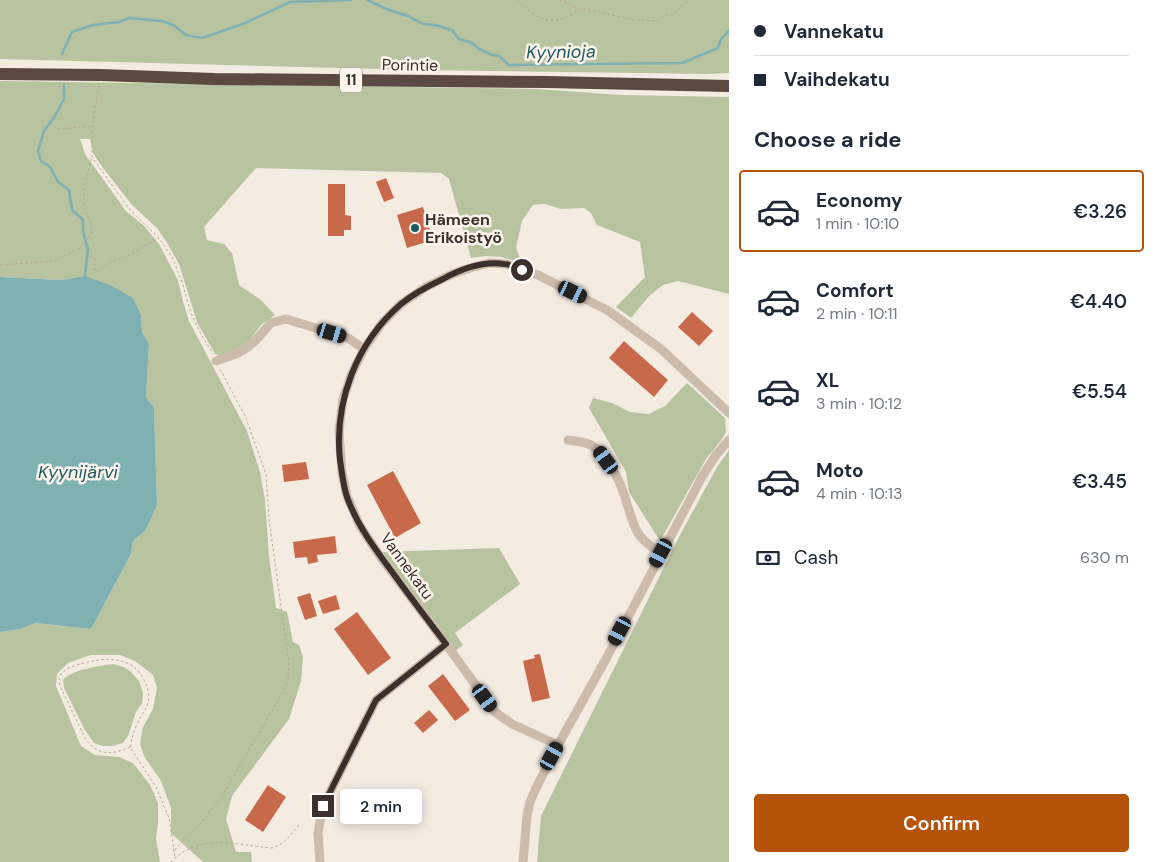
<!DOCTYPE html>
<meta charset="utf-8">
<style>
body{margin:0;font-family:"DM Sans",sans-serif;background:#f6f6f7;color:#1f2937;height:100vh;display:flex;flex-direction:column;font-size:19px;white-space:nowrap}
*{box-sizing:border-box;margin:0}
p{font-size:16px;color:#747a83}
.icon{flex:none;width:28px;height:28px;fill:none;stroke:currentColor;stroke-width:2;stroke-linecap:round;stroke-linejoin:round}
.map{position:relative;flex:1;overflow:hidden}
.drawer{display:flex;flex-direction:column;background:#fff;width:425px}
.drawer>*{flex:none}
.banner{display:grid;align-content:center;height:110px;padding:0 25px;background:#fff}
.end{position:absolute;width:22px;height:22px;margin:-11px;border:6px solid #3b302b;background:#fff;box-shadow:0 0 0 2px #fff}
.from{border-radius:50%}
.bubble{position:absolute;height:35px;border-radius:5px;background:#fff;box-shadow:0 2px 12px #0003;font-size:16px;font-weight:600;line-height:35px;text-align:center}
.car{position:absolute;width:15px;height:30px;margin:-15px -8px;border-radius:6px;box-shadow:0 0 4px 1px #0007;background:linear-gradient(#222 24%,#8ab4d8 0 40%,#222 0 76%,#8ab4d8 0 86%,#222 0)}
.banner b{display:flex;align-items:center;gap:18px;height:48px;font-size:19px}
.banner b+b{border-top:1px solid #e0e1e3}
.banner i{width:12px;height:12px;background:#1f2937}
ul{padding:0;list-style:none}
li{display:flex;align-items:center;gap:15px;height:82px;margin:0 10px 8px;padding:0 15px;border:2px solid transparent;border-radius:5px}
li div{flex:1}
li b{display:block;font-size:19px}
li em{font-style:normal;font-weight:600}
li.selected{border-color:#b45309}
li>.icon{width:45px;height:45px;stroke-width:1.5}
h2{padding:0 25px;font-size:22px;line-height:60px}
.pay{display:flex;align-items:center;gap:12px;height:55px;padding:0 25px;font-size:19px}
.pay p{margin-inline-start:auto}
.action{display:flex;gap:10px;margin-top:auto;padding:10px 25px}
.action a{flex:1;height:58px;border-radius:5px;background:#b45309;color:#fff;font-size:20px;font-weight:600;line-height:58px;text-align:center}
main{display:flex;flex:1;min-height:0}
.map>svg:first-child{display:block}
.green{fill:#b8c4a0}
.water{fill:#7fb0b2}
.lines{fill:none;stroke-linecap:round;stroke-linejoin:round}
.stream{stroke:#7fb0b2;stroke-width:2.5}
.building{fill:#c8694b}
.path{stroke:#b9a596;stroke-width:1;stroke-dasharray:2.5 2.5;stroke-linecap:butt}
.minor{stroke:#cdbbac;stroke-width:9}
.highway{stroke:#5c4a42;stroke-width:12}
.route{stroke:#3b302b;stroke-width:6}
.poi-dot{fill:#1f5a5e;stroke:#fbf5ee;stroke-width:2}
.labels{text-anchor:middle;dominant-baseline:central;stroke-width:5;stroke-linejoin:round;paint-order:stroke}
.shield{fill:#fbf5ee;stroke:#756b66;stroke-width:1}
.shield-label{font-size:15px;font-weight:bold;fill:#3b302b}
.street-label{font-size:16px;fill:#3b302b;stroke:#fbf5ee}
.poi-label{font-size:16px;font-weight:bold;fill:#3b302b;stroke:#fbf5ee;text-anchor:start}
.water-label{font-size:18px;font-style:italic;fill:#1f5a5e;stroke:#fbf5ee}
</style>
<main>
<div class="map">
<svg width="729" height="862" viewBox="0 0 729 862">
<rect width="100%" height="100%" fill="#f4ebe1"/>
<g class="green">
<polygon points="0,0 729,0 729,73 709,74 417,70 0,59"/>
<polygon points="0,81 537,89 620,95 729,97 729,294 678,281 663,285 649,296 631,318 616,307 645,277 640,242 597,225 591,213 584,208 561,209 545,204 533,205 522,221 516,248 522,263 501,257 486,256 471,258 449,179 441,173 256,168 204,227 207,240 224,244 232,253 239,285 261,300 275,315 261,325 249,341 238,348 225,354 219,355 215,354 211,347 197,322 179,264 166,241 157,228 132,205 100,164 93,153 90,139 80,139 85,154 126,211 144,226 159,244 178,280 183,301 189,321 247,431 260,472 265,500 269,557 276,608 287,612 293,642 299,645 303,657 301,681 289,719 232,796 226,819 236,852 251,852 252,862 203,862 171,833 171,808 161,781 144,756 140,744 143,727 153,709 157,688 153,675 135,661 120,655 91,655 68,663 57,674 56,686 81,746 95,755 119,757 133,763 150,785 158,803 158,823 156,839 160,862 0,862 0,632 21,629 35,623 91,629 131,554 133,541 146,530 157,505 154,408 146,397 149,344 142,332 141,315 85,276 62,280 0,277"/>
<polygon points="687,383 725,418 726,432 722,439 706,459 660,541 629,492 626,472 589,408 593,398 612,403 630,412 649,414 665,406"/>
<polygon points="729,450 729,862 537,862 541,816 679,537 717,467"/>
<polygon points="499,548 520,584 455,633 463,645 455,651 382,552"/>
<path d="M113,664l11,3 6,4 9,10 4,12 -1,10 -6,9 -8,24 -5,7 -11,3h-10l-8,-3 -9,-13 -21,-42 -1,-8c10,-11 36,-14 50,-16z"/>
</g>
<polygon class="water" points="85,276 110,285 133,298 141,315 142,332 149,344 146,397 154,408 157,505 146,530 133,541 131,554 91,629 35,623 21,629 0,632 0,277 62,280"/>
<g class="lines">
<g class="stream">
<polyline points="367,0 389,10 408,16 423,24 435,25 452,30 459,39 472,43 479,49 492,55 499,56 509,65 682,63 718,48 721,39 729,31"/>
<polyline points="62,54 72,32 93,25 119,22 129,18 162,21 173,25 186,35 202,38 243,24 290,2 351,0"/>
<polyline points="64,85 64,99 55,116 44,131 38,151 41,161 50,167 58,182 69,190 72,210 83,220 83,232 88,249 85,276"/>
</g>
</g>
<g class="building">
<polygon points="386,178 394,198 384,202 376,182"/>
<polygon points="328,184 345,184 345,215 351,216 351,230 344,230 344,236 328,236"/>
<polygon points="423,207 433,240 407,248 397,215"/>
<polygon points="692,312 713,331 699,346 678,327"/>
<polygon points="624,341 668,380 654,397 609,358"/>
<polygon points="306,462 309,479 284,482 282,465"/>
<polygon points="393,471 421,523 395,538 367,485"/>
<polygon points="335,536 337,553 317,555 318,562 308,564 307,557 295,558 293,542"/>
<polygon points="310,593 317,616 305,620 297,597"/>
<polygon points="336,595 340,609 323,614 318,601"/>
<polygon points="357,612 391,658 368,675 334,629"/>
<polygon points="540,654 550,698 532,702 523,661 535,658 534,655"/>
<polygon points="443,674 470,710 455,721 428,686"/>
<polygon points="429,710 438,720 423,733 414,723"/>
<polygon points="268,785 286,797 263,832 245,820"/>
</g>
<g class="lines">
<g class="path">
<path d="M517,0c16,16 31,27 54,15 6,-3 7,-6 14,-6l50,11 23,1 7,-6 9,-1 9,-9 7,-5"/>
<polyline points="559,0 568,3 578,9"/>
<polyline points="99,86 92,126 92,157 130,210 159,238 172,257 181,279 191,313 201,334 213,354"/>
<polyline points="58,129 91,126"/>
<polyline points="79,249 92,234 91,224 84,208 84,189 92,157"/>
<polyline points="0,265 54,261 79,249 95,259 95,271 99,271 111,261 126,257 159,238"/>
<path d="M130,747c2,-9 4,-17 8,-25 4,-9 10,-14 11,-24 0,-7 -2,-12 -5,-18 -11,-24 -38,-23 -60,-17 -7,2 -16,4 -21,9 -5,4 -4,9 -3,14l26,54c13,16 26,15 44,7l26,40 13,31 6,39"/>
<polyline points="175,850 183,840 199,825 221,798 284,690 288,679 289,664 269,519 266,474 245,416 220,369"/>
<path d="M171,862c29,-30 64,-17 101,-14 13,-4 18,-13 27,-23"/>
</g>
<g class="minor">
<polyline points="216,361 236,354 248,347 255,341 271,323 286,319 348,338 364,349"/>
<path d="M568,440c7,1 16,2 23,5 18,10 31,40 36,59 4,11 6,23 13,32 6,8 13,12 21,17"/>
<polyline points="558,745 512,724 495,712 446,644 379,555 360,526 347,496 342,473 339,431 343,399 352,373 364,349 382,323 401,304 426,287 450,275 470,268 489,263 506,264 538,275 607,310 661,349 729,413"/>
<polyline points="320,862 318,833 323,806 376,700 446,644"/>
<polyline points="523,862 527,816 530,802 536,788 558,745 606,659 703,475 716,455 729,440"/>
</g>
<polyline class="highway" points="0,74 101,75 214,79 547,82 729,86"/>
</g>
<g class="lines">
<path class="route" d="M323,806l53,-106 70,-56c-16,-21 -32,-42 -48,-64 -19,-26 -40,-52 -51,-83 -4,-12 -5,-25 -7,-37 -6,-58 16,-117 61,-156 12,-10 27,-18 42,-25 18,-10 40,-18 61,-15 6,0 12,4 18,6"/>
</g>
<circle class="poi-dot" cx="415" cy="228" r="5"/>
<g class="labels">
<rect class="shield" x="340" y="67.5" width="22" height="25" rx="4"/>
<g class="shield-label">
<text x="351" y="80">11</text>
</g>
<g class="street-label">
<text transform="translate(410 65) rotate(1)">Porintie</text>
<text transform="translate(407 566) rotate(54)">Vannekatu</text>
</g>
<g class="poi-label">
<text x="425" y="219">Hämeen<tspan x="425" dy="18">Erikoistyö</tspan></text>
</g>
<g class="water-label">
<text transform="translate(561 52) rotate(-1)">Kyynioja</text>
<text x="78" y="472">Kyynijärvi</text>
</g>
</g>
</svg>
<i class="end from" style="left:522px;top:270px"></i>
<i class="end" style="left:323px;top:806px"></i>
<div class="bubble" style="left:340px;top:789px;width:82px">2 min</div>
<i class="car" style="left:573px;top:292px;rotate:116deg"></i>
<i class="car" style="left:332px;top:333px;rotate:107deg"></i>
<i class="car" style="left:606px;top:460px;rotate:324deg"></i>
<i class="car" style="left:661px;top:553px;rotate:208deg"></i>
<i class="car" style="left:620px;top:631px;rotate:208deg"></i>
<i class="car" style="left:485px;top:698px;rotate:144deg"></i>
<i class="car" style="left:552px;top:756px;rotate:29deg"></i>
</div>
<section class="drawer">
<div class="banner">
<b><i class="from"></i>Vannekatu</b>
<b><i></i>Vaihdekatu</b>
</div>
<h2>Choose a ride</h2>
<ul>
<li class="selected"><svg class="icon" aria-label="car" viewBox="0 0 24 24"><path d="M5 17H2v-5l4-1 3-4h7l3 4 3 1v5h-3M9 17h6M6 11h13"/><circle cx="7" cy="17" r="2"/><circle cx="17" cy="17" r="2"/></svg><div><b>Economy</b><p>1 min · 10:10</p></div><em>€3.26</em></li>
<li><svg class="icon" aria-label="car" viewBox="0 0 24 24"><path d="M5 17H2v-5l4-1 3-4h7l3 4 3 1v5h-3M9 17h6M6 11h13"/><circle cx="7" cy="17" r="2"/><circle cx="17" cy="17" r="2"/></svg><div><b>Comfort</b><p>2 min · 10:11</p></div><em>€4.40</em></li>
<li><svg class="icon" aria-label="car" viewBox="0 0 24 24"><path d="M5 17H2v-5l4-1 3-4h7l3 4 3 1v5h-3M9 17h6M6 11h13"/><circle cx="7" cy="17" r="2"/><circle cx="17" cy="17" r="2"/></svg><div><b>XL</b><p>3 min · 10:12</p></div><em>€5.54</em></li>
<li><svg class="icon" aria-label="car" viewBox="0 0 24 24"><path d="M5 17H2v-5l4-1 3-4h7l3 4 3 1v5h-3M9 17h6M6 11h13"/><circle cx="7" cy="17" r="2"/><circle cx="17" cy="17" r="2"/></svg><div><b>Moto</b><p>4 min · 10:13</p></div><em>€3.45</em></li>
</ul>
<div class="pay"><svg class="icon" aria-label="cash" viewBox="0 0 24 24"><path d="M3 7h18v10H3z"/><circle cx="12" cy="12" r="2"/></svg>Cash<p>630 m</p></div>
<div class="action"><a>Confirm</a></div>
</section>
</main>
